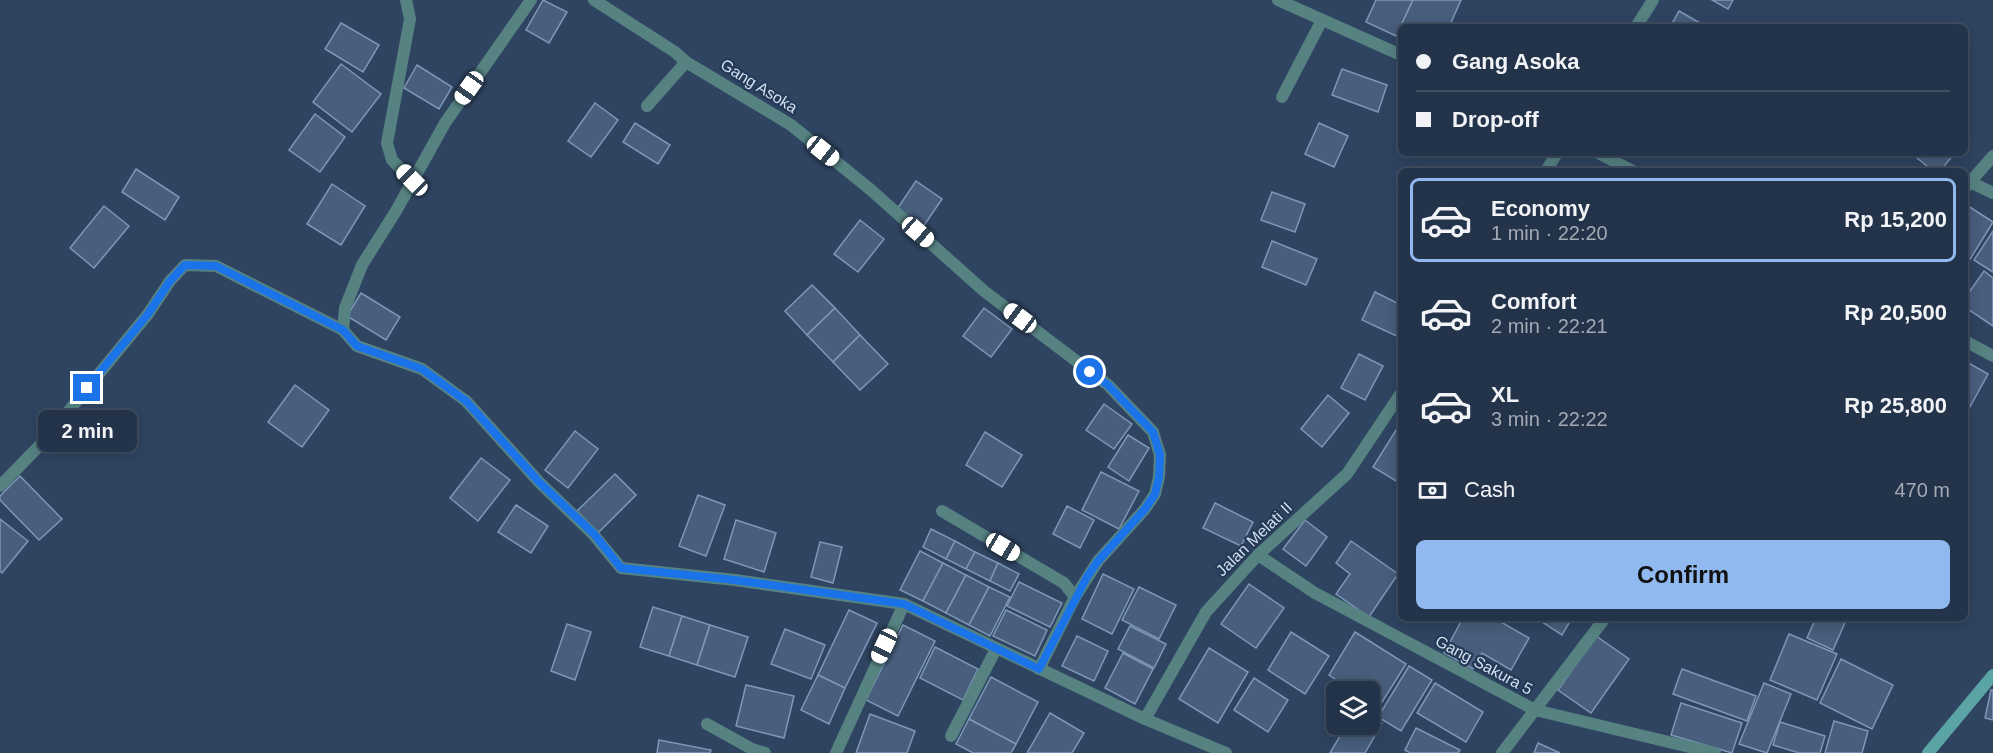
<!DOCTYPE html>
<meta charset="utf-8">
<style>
body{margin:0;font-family:Helvetica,sans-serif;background:#2b3b50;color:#f1f3f6;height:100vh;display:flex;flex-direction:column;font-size:22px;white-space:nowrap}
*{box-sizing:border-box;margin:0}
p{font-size:20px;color:#a3aab4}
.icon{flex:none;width:33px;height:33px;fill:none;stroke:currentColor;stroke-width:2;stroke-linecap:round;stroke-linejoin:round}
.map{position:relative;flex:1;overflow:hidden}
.sheet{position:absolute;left:1398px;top:168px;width:570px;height:453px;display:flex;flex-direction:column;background:#233349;border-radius:9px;box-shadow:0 3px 15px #0003,0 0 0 2px #404e61}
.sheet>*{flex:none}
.hud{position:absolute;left:1398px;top:24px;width:570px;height:132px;border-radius:9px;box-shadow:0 3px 15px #0003,0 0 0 2px #404e61;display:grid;align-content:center;height:132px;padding:0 18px;background:#233349}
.buttons{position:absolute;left:1326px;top:681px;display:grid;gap:12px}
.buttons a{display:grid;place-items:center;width:54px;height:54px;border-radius:9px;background:#233349;box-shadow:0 3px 15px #0003,0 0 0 2px #404e61;font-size:30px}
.end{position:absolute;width:27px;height:27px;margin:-14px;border:8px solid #1a73e8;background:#fff;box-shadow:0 0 0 3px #fff}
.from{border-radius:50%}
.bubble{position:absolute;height:42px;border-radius:9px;background:#233349;box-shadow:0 3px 15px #0003,0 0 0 2px #404e61;font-size:20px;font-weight:800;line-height:42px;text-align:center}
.car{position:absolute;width:18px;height:36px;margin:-18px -9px;border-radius:8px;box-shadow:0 0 4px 2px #0007;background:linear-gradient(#fff 24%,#345 0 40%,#fff 0 76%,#345 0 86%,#fff 0)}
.hud b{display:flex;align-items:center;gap:21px;height:57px;font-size:22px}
.hud b+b{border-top:2px solid #404e61}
.hud i{width:15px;height:15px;background:#f1f3f6}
ul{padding:10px 0 0;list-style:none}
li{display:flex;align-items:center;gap:18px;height:84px;margin:0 12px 9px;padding:0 6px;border:3px solid transparent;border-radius:9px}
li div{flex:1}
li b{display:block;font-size:22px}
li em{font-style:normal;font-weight:800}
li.selected{border-color:#90b9f0}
li>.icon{width:54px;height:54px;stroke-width:1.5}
.pay{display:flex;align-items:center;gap:15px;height:66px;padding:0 18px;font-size:22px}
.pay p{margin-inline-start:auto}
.action{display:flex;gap:12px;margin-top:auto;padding:12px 18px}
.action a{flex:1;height:69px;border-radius:9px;background:#90b9f0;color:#111;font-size:24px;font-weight:800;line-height:69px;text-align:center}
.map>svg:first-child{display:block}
.building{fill:#485e7c;stroke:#7e96b7;stroke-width:1.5}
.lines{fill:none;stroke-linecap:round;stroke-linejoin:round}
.street{stroke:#568282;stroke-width:12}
.secondary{stroke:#5ba4a5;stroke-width:12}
.route{stroke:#1a73e8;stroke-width:8}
.labels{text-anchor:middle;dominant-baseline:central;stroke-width:4.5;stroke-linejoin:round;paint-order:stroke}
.street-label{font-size:16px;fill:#d2dff0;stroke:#253a56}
</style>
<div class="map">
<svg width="1993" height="753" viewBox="0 0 1993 753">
<rect width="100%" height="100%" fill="#2f4461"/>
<g class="building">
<polygon points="543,0 567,12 549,43 526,30"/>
<polygon points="1376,0 1413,0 1396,36 1366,22"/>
<polygon points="1413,0 1461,0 1449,27 1401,27 1401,39 1396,36"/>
<polygon points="1712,0 1733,0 1728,9"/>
<polygon points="1679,11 1707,27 1670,27"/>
<polygon points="341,23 379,45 363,72 325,49"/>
<polygon points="341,64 381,94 352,132 313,102"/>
<polygon points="417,65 452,87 439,109 404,88"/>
<polygon points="1342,69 1387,85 1378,112 1332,95"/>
<polygon points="595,103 618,120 591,157 568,141"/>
<polygon points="315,114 345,137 320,172 289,150"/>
<polygon points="635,123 670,145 658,164 623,142"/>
<polygon points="1319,123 1348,136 1334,167 1305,154"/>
<polygon points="1911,153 1955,153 1940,171 1933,171"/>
<polygon points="136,169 179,197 165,220 122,192"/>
<polygon points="916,181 942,199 921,230 895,212"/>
<polygon points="332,184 365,206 341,245 307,224"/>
<polygon points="1272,192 1305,204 1295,232 1261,220"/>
<polygon points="1965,204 1993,222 1969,261 1965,259"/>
<polygon points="104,206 129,226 94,268 70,248"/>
<polygon points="860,220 884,239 858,272 834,254"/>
<polygon points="1993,231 1993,272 1974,260"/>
<polygon points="1272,241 1317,259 1306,285 1262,267"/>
<polygon points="1984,271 1993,278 1993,326 1965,307 1965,298"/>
<polygon points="812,285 835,308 807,335 785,311"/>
<polygon points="1375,292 1401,305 1401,338 1362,320"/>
<polygon points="361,293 400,317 386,340 347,316"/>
<polygon points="835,308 860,335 833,362 807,335"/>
<polygon points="984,308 1012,329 991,357 963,336"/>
<polygon points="860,335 888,364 860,390 833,362"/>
<polygon points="1359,354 1383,366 1365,400 1341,388"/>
<polygon points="1965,361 1988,374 1965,416"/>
<polygon points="295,385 329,410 302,447 268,422"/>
<polygon points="1328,395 1349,413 1322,447 1301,429"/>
<polygon points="1104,404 1132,424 1114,449 1086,430"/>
<polygon points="1396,430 1401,434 1401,484 1373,467"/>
<polygon points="575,431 598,449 568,488 545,470"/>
<polygon points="985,432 1022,455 1002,487 966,465"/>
<polygon points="1128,435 1149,448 1129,481 1108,467"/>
<polygon points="481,458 510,480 478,521 450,498"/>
<polygon points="1101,472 1139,491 1119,529 1082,510"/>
<polygon points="615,474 636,495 598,533 577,511"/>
<polygon points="20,476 62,519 39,540 0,500 0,496"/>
<polygon points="698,495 725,505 706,556 679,546"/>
<polygon points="1215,503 1253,522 1241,546 1203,528"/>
<polygon points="516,505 548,526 531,553 498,532"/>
<polygon points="1067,506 1094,520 1080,548 1053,534"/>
<polygon points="0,519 28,541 2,573 0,571"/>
<polygon points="736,520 776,533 764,572 724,559"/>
<polygon points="1305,520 1327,537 1306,566 1283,549"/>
<polygon points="931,529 955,541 946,559 923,547"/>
<polygon points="955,541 975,552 966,569 946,559"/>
<polygon points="1351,541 1398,574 1369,617 1336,594 1350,574 1336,563"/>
<polygon points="820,542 842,547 833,583 811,577"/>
<polygon points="920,551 943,563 923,601 900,590"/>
<polygon points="975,552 998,563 990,581 966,569"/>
<polygon points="943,563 966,575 946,613 923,601"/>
<polygon points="998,563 1019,574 1010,591 990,581"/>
<polygon points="1103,574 1134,589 1112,634 1082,619"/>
<polygon points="966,575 989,587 969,625 946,613"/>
<polygon points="1019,582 1062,603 1050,627 1007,606"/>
<polygon points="1249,584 1284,608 1256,648 1221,624"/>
<polygon points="989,587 1010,597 990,636 969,625"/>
<polygon points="1139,587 1176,605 1159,639 1122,620"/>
<polygon points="653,607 682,616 669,656 640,647"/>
<polygon points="849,610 877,623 845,688 818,675"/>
<polygon points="1006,610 1047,630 1035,656 993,636"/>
<polygon points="682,616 710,625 697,665 669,656"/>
<polygon points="1463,618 1494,618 1529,638 1511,670 1482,653 1473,669 1444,653"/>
<polygon points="1536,618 1572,618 1562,635"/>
<polygon points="1816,618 1847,618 1833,650 1807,638"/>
<polygon points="567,624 591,632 575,680 551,671"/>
<polygon points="710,625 748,637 735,677 697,665"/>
<polygon points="903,625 935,641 898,716 866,700"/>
<polygon points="1130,626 1166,644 1154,668 1118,649"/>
<polygon points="785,629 825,645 811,679 771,664"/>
<polygon points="1291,632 1329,656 1305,694 1268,670"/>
<polygon points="1355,632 1406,664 1379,707 1370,701 1370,692 1354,692 1329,675"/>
<polygon points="1789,634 1837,654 1817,700 1770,680"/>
<polygon points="1077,636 1108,651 1094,681 1062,666"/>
<polygon points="1596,636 1629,659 1591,713 1558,690"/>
<polygon points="935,647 978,669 963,700 920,678"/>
<polygon points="1209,648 1248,672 1218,723 1179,699"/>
<polygon points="1123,653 1153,669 1135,704 1105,688"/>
<polygon points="1841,659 1893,685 1872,729 1820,703"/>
<polygon points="1409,666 1432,680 1401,731 1378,717"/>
<polygon points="1682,669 1756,696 1747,721 1673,694"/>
<polygon points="818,675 845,688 829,724 801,710"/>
<polygon points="991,677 1038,702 1016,744 969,719"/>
<polygon points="1254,678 1288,700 1268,732 1234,710"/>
<polygon points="1435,683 1483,712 1466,742 1417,713"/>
<polygon points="1764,683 1791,694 1767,753 1739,744"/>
<polygon points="746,685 794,696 784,738 736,726"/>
<polygon points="1991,690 1993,690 1993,720 1985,718"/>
<polygon points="1681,703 1742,723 1732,753 1671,735"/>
<polygon points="1050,713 1084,733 1072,753 1027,753"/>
<polygon points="870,714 915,731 907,753 856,753"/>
<polygon points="1370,716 1382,723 1365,753 1330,753 1347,724 1370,724"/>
<polygon points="969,719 1016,744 1011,753 973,753 956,744"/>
<polygon points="1834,721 1868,731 1862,753 1825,753"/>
<polygon points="1780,722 1825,736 1820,753 1799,753 1773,745"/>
<polygon points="1416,728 1460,750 1458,753 1410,753 1405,750"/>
<polygon points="659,740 711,750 710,753 657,753"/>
<polygon points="1538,743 1560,753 1534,753"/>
</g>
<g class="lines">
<g class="street">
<polyline points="406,0 410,19 387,143 392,160 412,180"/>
<polyline points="531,0 445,123 396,211 362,265 345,308 343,330 357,346 422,369 466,401 540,483 593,534 621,568 735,580 904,604 1145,719 1226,753"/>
<polyline points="594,0 675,52 686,62 791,125 871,190 984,291 1108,385 1153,432 1160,455 1159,477 1155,494 1145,509 1098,561 1075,597 1039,669"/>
<polyline points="1278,0 1401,55"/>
<polyline points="1636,27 1653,0"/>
<polyline points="1282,97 1322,20"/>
<polyline points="647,106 686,62"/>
<polyline points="1598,153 1633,171"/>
<polyline points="1546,171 1557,153"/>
<polyline points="1970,182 1993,193"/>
<polyline points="1965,188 1993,156"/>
<polyline points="1965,341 1993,356"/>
<polyline points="0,486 44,441 148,314 170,281 185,265 216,266 343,330"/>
<polyline points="942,511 1064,583 1075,597"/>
<polyline points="1258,555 1315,593 1535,710 1715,753"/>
<polyline points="1145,719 1206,612 1258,555 1347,474 1401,393"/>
<polyline points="707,724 752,749 765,753"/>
<polyline points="951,736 996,649"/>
<polyline points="836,753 904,604"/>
<polyline points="1502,753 1605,618"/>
</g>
<polyline class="secondary" points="1928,753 1993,675"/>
</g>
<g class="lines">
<polyline class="route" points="87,388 148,314 170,281 185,265 216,266 343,330 357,346 422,369 466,401 540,483 594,534 621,568 735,580 904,604 1039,669 1087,577 1098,561 1145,509 1155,494 1159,477 1160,455 1153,432 1108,385 1090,372"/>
</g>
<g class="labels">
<g class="street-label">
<text transform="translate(759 86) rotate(32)">Gang Asoka</text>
<text transform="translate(1254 539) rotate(-44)">Jalan Melati II</text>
<text transform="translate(1484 665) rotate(28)">Gang Sakura 5</text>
</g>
</g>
</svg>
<div class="buttons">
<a><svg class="icon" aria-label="layers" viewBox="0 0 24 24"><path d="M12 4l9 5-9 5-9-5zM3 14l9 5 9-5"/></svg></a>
</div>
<i class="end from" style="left:1090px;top:372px"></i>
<i class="end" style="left:87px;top:388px"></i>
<div class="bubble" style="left:38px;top:410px;width:99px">2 min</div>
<i class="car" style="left:469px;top:88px;rotate:215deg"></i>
<i class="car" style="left:823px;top:151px;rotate:129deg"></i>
<i class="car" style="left:412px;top:180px;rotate:315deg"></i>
<i class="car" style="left:918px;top:232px;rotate:131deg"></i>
<i class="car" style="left:1020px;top:318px;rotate:307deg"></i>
<i class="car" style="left:1003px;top:547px;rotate:121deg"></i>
<i class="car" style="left:884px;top:646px;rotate:205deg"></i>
<div class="hud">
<b><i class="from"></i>Gang Asoka</b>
<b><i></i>Drop-off</b>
</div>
<section class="sheet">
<ul>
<li class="selected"><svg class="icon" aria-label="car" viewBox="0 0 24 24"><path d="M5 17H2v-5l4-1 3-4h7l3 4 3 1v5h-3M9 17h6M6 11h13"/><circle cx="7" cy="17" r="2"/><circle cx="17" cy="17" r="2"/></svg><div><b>Economy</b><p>1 min · 22:20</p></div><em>Rp 15,200</em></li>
<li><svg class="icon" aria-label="car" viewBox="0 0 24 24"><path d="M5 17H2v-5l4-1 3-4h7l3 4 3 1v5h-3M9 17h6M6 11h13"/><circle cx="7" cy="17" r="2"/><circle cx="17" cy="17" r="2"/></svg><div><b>Comfort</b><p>2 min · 22:21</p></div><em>Rp 20,500</em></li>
<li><svg class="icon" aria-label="car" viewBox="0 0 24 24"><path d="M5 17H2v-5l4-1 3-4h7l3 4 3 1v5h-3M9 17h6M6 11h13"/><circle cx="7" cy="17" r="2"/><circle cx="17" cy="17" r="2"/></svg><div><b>XL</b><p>3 min · 22:22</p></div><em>Rp 25,800</em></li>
</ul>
<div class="pay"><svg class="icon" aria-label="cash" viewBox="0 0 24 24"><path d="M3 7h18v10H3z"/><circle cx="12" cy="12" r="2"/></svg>Cash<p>470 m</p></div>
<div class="action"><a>Confirm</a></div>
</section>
</div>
